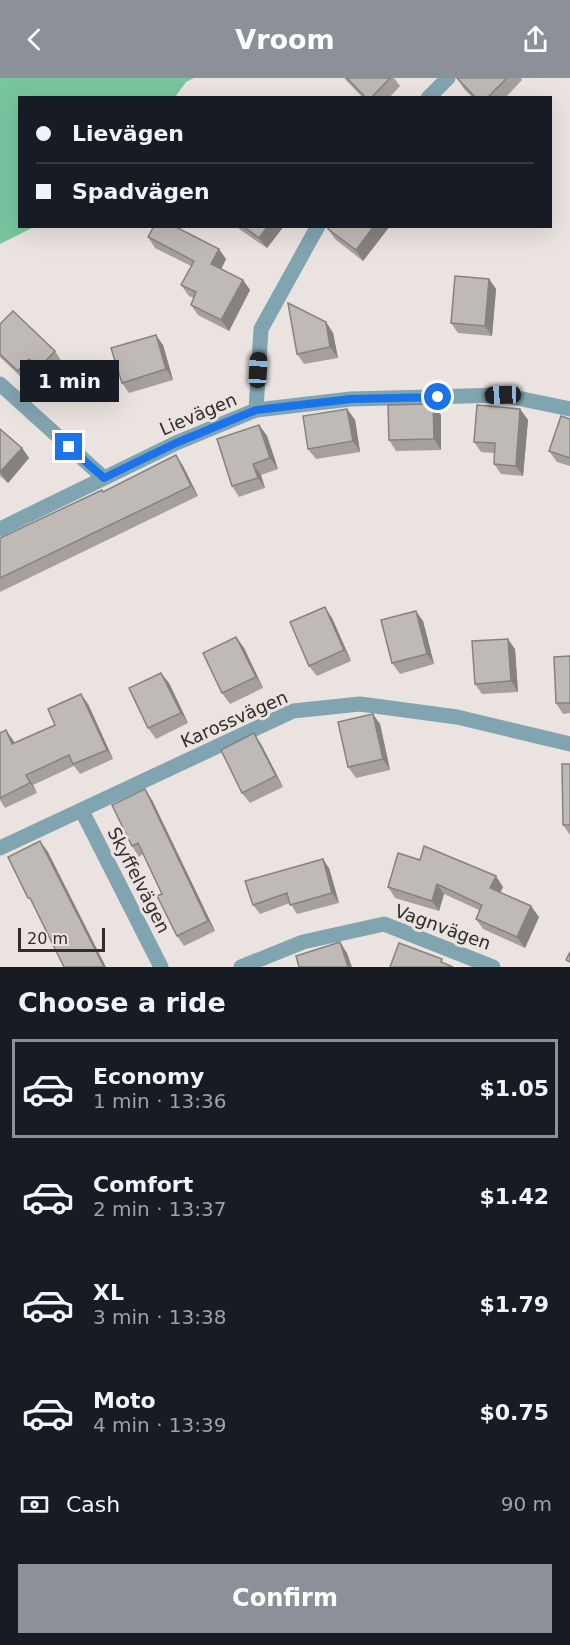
<!DOCTYPE html>
<meta charset="utf-8">
<style>
body{margin:0;font-family:"DejaVu Sans",sans-serif;background:#242831;color:#f1f3f6;height:100vh;display:flex;flex-direction:column;font-size:22px;white-space:nowrap}
*{box-sizing:border-box;margin:0}
p{font-size:20px;color:#9ea1a6}
.icon{flex:none;width:33px;height:33px;fill:none;stroke:currentColor;stroke-width:2;stroke-linecap:round;stroke-linejoin:round}
.map{position:relative;height:889px;overflow:hidden}
.details{display:flex;flex-direction:column;background:#171b24;flex:1}
.details>*{flex:none}
.banner{position:absolute;left:18px;top:18px;width:534px;height:132px;border-radius:0px;box-shadow:0 6px 24px #0002;display:grid;align-content:center;height:132px;padding:0 18px;background:#171b24}
.scale{position:absolute;left:18px;bottom:15px;width:87px;box-sizing:border-box;padding-left:6px;border:3px solid #302d2c;border-top:0;font-size:16px;line-height:21px;white-space:nowrap;color:#302d2c;-webkit-text-stroke:4px #eae3e0;paint-order:stroke}
.end{position:absolute;width:27px;height:27px;margin:-14px;border:8px solid #1a73e8;background:#fff;box-shadow:0 0 0 3px #fff}
.from{border-radius:50%}
.bubble{position:absolute;height:42px;border-radius:0px;background:#171b24;box-shadow:0 6px 24px #0002;font-size:20px;font-weight:700;line-height:42px;text-align:center}
.car{position:absolute;width:18px;height:36px;margin:-18px -9px;border-radius:8px;box-shadow:0 0 4px 2px #0007;background:linear-gradient(#222 24%,#8ab4d8 0 40%,#222 0 76%,#8ab4d8 0 86%,#222 0)}
.banner b{display:flex;align-items:center;gap:21px;height:57px;font-size:22px}
.banner b+b{border-top:2px solid #363941}
.banner i{width:15px;height:15px;background:#f1f3f6}
ul{padding:0;list-style:none}
li{display:flex;align-items:center;gap:18px;height:99px;margin:0 12px 9px;padding:0 6px;border:3px solid transparent;border-radius:0px}
li div{flex:1}
li b{display:block;font-size:22px}
li em{font-style:normal;font-weight:700}
li.active{border-color:#8c9099}
li>.icon{width:54px;height:54px;stroke-width:1.5}
h2{padding:0 18px;font-size:27px;line-height:72px}
.pay{display:flex;align-items:center;gap:15px;height:66px;padding:0 18px;font-size:22px}
.pay p{margin-inline-start:auto}
.button{display:flex;gap:12px;margin-top:auto;padding:12px 18px}
.button a{flex:1;height:69px;border-radius:0px;background:#8c9099;color:#fff;font-size:24px;font-weight:700;line-height:69px;text-align:center}
header{display:flex;justify-content:space-between;align-items:center;height:78px;padding:0 18px;background:#8c9099;color:#fff;font-size:27px;font-weight:700}
.map>svg:first-child{display:block}
.green{fill:#79c5a0}
.lines{fill:none;stroke-linecap:round;stroke-linejoin:round}
.street{stroke:#81a4b1;stroke-width:15}
.wall{fill:#a5a09d}
.shaded-wall{fill:#86827f}
.building{fill:#c0bab6;stroke:#86827f;stroke-width:1.5}
.route{stroke:#1a73e8;stroke-width:8}
.labels{text-anchor:middle;dominant-baseline:central;stroke-width:6;stroke-linejoin:round;paint-order:stroke}
.street-label{font-size:18px;fill:#302d2c;stroke:#eae3e0}
</style>
<header><svg class="icon" aria-label="back" viewBox="0 0 24 24"><path d="M15 5l-7 7 7 7"/></svg>Vroom<svg class="icon" aria-label="share" viewBox="0 0 24 24"><path d="M12 15V3M7 8l5-5 5 5M5 13v7h14v-7"/></svg></header>
<div class="map">
<svg width="570" height="889" viewBox="0 0 570 889">
<rect width="100%" height="100%" fill="#eae3e0"/>
<polygon class="green" points="0,0 194,0 186,4 175,19 20,20 20,148 34,149 0,166"/>
<g class="lines">
<g class="street">
<polyline points="428,20 448,0"/>
<polyline points="0,306 104,400"/>
<polyline points="256,332 261,251 318,148"/>
<polyline points="0,451 176,365 256,332 351,321 503,317 570,331"/>
<polyline points="82,733 161,889"/>
<polyline points="0,770 293,633 360,626 457,639 570,666"/>
<polyline points="241,889 303,864 384,846 493,889"/>
</g>
</g>
<g class="wall">
<polygon points="344,0 394,0 400,8 389,20 363,20"/>
<polygon points="457,0 521,0 522,2 505,20 473,20 464,11"/>
<polygon points="238,148 284,148 267,170 239,151"/>
<polygon points="390,148 363,183 335,161 328,151"/>
<polygon points="148,159 226,181 221,191 243,202 250,212 229,253 198,237 191,227 194,220 189,218 181,207 191,188 155,170"/>
<polygon points="489,201 496,211 492,258 458,255 451,245"/>
<polygon points="326,244 333,255 338,280 304,286 297,276"/>
<polygon points="0,246 55,273 62,284 46,301 37,292 25,303 0,279"/>
<polygon points="163,267 173,302 129,315 122,305"/>
<polygon points="347,331 355,342 360,374 316,381 308,371"/>
<polygon points="520,331 528,342 523,398 501,396 494,386 494,375 481,374 474,364"/>
<polygon points="441,337 441,372 396,373 389,362"/>
<polygon points="570,341 570,388 557,384 549,373"/>
<polygon points="259,347 267,358 278,391 261,397 265,410 239,419 232,408"/>
<polygon points="0,351 22,370 29,380 8,405 0,398"/>
<polygon points="176,377 183,388 198,418 0,514 0,460 103,414"/>
<polygon points="332,540 351,583 317,598 309,588"/>
<polygon points="423,543 434,586 400,596 392,585"/>
<polygon points="236,559 244,570 263,610 230,626 222,615"/>
<polygon points="515,571 518,614 482,616 475,606"/>
<polygon points="570,578 570,635 563,636 556,625"/>
<polygon points="169,605 188,645 156,661 148,650"/>
<polygon points="88,626 113,681 80,696 74,688 33,707 37,715 5,730 0,722 0,655 13,662 14,665 55,647"/>
<polygon points="380,646 390,692 356,700 348,689"/>
<polygon points="261,666 283,709 250,725 242,715"/>
<polygon points="570,686 570,757 563,747"/>
<polygon points="152,722 215,853 184,868 177,858 162,816 143,776 139,779 132,768"/>
<polygon points="398,775 503,809 500,814 539,839 525,870 483,851 476,841 479,832 444,816 439,833 395,820 388,809"/>
<polygon points="329,790 339,825 297,836 290,825 260,836 253,827"/>
</g>
<g class="shaded-wall">
<polygon points="268,148 284,148 267,170 259,160"/>
<polygon points="374,148 390,148 363,183 356,172"/>
<polygon points="219,171 226,181 219,196 211,186"/>
<polygon points="489,201 496,211 492,258 485,248"/>
<polygon points="243,202 250,212 229,253 221,242"/>
<polygon points="326,244 333,255 338,280 330,269"/>
<polygon points="156,257 163,267 173,302 166,291"/>
<polygon points="433,326 441,337 441,372 434,361"/>
<polygon points="347,331 355,342 360,374 353,363"/>
<polygon points="520,331 528,342 523,398 516,388"/>
<polygon points="259,347 267,358 278,391 270,380"/>
<polygon points="22,370 29,380 8,405 0,394"/>
<polygon points="176,377 183,388 198,418 191,408"/>
<polygon points="253,386 261,397 265,410 258,400"/>
<polygon points="325,529 332,540 351,583 344,572"/>
<polygon points="416,533 423,543 434,586 427,576"/>
<polygon points="236,559 244,570 263,610 256,599"/>
<polygon points="508,561 515,571 518,614 511,603"/>
<polygon points="161,595 169,605 188,645 181,635"/>
<polygon points="81,616 88,626 113,681 107,672"/>
<polygon points="373,636 380,646 390,692 383,681"/>
<polygon points="6,652 13,662 19,676 12,666"/>
<polygon points="254,655 261,666 283,709 276,698"/>
<polygon points="26,697 33,707 37,715 30,705"/>
<polygon points="145,711 152,722 215,853 208,843"/>
<polygon points="40,763 48,774 106,889 104,889"/>
<polygon points="323,781 329,790 339,825 332,815"/>
<polygon points="496,798 503,809 498,820 490,810"/>
<polygon points="437,806 444,816 439,833 432,823"/>
<polygon points="531,828 539,839 525,870 517,859"/>
<polygon points="340,864 347,875 352,889 348,889"/>
</g>
<g class="building">
<polygon points="347,0 390,0 371,20 366,20"/>
<polygon points="457,0 507,0 487,20 476,20"/>
<polygon points="154,148 174,148 219,171 211,186 243,202 221,242 191,227 196,214 181,207 194,183 148,159"/>
<polygon points="243,148 268,148 259,160"/>
<polygon points="329,148 374,148 356,172 328,151"/>
<polygon points="455,198 489,201 485,248 451,245"/>
<polygon points="288,225 326,244 330,269 297,276"/>
<polygon points="13,233 55,273 39,290 29,281 18,293 0,276 0,246"/>
<polygon points="156,257 166,291 122,305 111,270"/>
<polygon points="433,326 434,361 389,362 388,327"/>
<polygon points="477,327 520,331 516,388 494,386 495,365 474,364"/>
<polygon points="347,331 353,363 308,371 303,338"/>
<polygon points="561,338 570,341 570,380 549,373"/>
<polygon points="259,347 270,380 253,386 258,400 232,408 217,361"/>
<polygon points="0,351 22,370 0,394"/>
<polygon points="176,377 191,408 0,500 0,460 102,412 103,414"/>
<polygon points="325,529 344,572 309,588 290,544"/>
<polygon points="416,533 427,576 392,585 381,542"/>
<polygon points="236,559 256,599 222,615 203,575"/>
<polygon points="508,561 511,603 475,606 472,563"/>
<polygon points="570,578 570,625 556,625 554,579"/>
<polygon points="161,595 181,635 148,650 129,610"/>
<polygon points="81,616 107,672 73,686 69,677 26,697 30,705 0,720 0,655 6,652 12,666 55,647 48,631"/>
<polygon points="373,636 383,681 348,689 338,644"/>
<polygon points="254,655 276,698 242,715 221,672"/>
<polygon points="562,686 570,686 570,747 563,747"/>
<polygon points="145,711 208,843 177,858 157,818 162,816 138,765 132,768 112,727"/>
<polygon points="40,763 104,889 64,889 30,820 28,820 8,779"/>
<polygon points="424,768 496,798 490,810 531,828 517,859 476,841 482,827 437,806 432,823 388,809 398,775 420,782"/>
<polygon points="323,781 332,815 290,827 287,815 253,827 245,803"/>
<polygon points="340,864 348,889 299,889 296,878"/>
<polygon points="399,865 442,881 441,884 453,889 390,889"/>
<polygon points="570,874 570,884 566,882"/>
</g>
<g class="lines">
<polyline class="route" points="69,369 104,400 176,365 256,332 351,321 438,319"/>
</g>
<g class="labels">
<g class="street-label">
<text transform="translate(198 336) rotate(-23)">Lievägen</text>
<text transform="translate(234 641) rotate(-24)">Karossvägen</text>
<text transform="translate(139 802) rotate(63)">Skyffelvägen</text>
<text transform="translate(443 849) rotate(20)">Vagnvägen</text>
</g>
</g>
</svg>
<div class="scale">20 m</div>
<i class="end from" style="left:438px;top:319px"></i>
<i class="end" style="left:69px;top:369px"></i>
<div class="bubble" style="left:20px;top:282px;width:99px">1 min</div>
<i class="car" style="left:258px;top:292px;rotate:3deg"></i>
<i class="car" style="left:503px;top:317px;rotate:268deg"></i>
<div class="banner">
<b><i class="from"></i>Lievägen</b>
<b><i></i>Spadvägen</b>
</div>
</div>
<section class="details">
<h2>Choose a ride</h2>
<ul>
<li class="active"><svg class="icon" aria-label="car" viewBox="0 0 24 24"><path d="M5 17H2v-5l4-1 3-4h7l3 4 3 1v5h-3M9 17h6M6 11h13"/><circle cx="7" cy="17" r="2"/><circle cx="17" cy="17" r="2"/></svg><div><b>Economy</b><p>1 min · 13:36</p></div><em>$1.05</em></li>
<li><svg class="icon" aria-label="car" viewBox="0 0 24 24"><path d="M5 17H2v-5l4-1 3-4h7l3 4 3 1v5h-3M9 17h6M6 11h13"/><circle cx="7" cy="17" r="2"/><circle cx="17" cy="17" r="2"/></svg><div><b>Comfort</b><p>2 min · 13:37</p></div><em>$1.42</em></li>
<li><svg class="icon" aria-label="car" viewBox="0 0 24 24"><path d="M5 17H2v-5l4-1 3-4h7l3 4 3 1v5h-3M9 17h6M6 11h13"/><circle cx="7" cy="17" r="2"/><circle cx="17" cy="17" r="2"/></svg><div><b>XL</b><p>3 min · 13:38</p></div><em>$1.79</em></li>
<li><svg class="icon" aria-label="car" viewBox="0 0 24 24"><path d="M5 17H2v-5l4-1 3-4h7l3 4 3 1v5h-3M9 17h6M6 11h13"/><circle cx="7" cy="17" r="2"/><circle cx="17" cy="17" r="2"/></svg><div><b>Moto</b><p>4 min · 13:39</p></div><em>$0.75</em></li>
</ul>
<div class="pay"><svg class="icon" aria-label="cash" viewBox="0 0 24 24"><path d="M3 7h18v10H3z"/><circle cx="12" cy="12" r="2"/></svg>Cash<p>90 m</p></div>
<div class="button"><a>Confirm</a></div>
</section>
